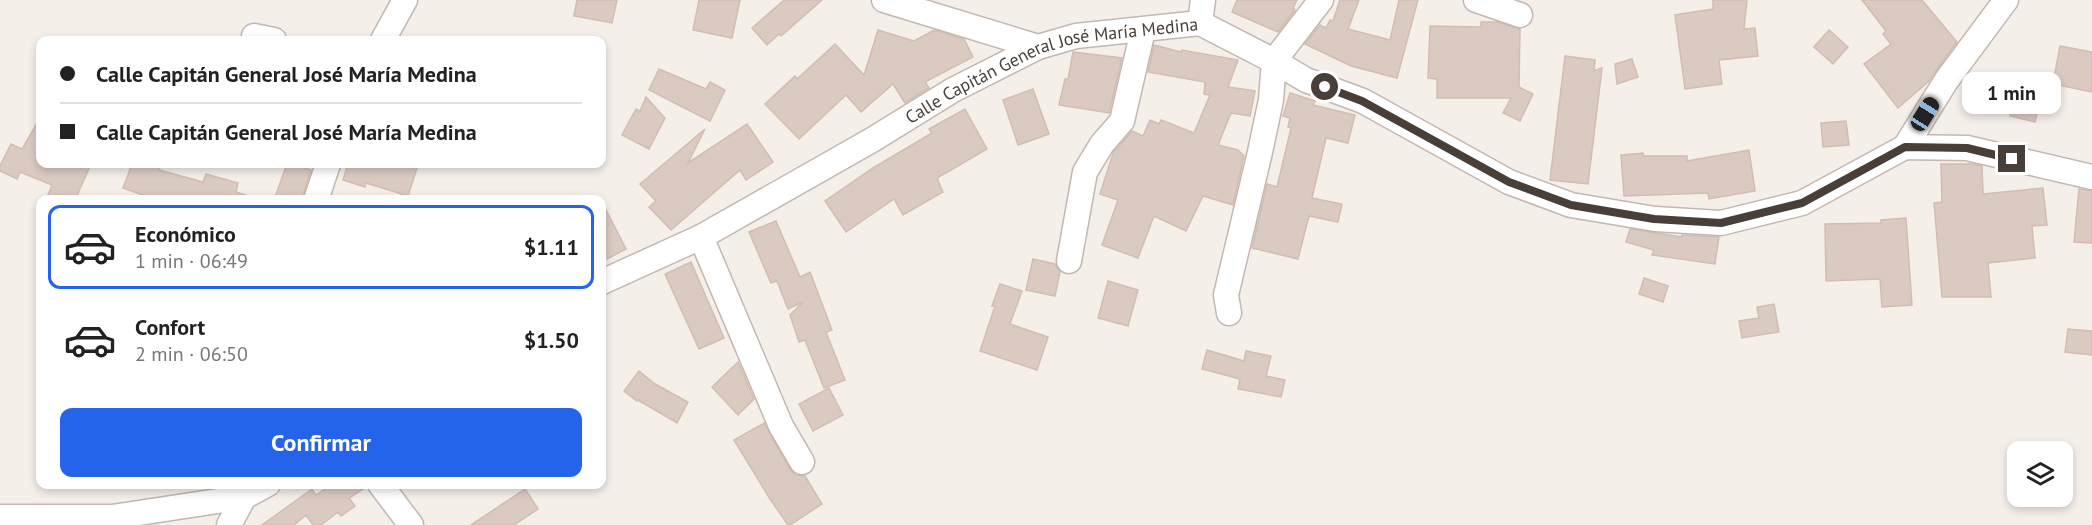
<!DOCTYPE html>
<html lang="es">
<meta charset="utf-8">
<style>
body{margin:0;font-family:"PT Sans",sans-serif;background:#f6f6f6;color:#222;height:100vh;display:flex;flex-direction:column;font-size:22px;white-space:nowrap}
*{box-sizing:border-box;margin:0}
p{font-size:20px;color:#767676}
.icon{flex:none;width:33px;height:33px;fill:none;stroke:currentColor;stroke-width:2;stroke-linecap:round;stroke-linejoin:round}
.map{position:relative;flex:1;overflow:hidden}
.panel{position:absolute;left:36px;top:195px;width:570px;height:294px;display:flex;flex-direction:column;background:#fff;border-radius:12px;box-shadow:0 3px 9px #0003}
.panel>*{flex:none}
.banner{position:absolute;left:36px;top:36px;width:570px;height:132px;border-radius:12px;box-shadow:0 3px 9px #0003;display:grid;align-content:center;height:132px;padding:0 24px;background:#fff}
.tools{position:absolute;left:2007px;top:441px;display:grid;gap:12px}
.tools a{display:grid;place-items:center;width:66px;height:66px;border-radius:12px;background:#fff;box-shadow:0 3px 9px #0003;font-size:30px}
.end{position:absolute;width:27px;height:27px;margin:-14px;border:8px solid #493e38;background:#fff;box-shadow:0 0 0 3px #fff}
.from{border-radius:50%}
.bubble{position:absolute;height:42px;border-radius:12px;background:#fff;box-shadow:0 3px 9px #0003;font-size:20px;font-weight:700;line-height:42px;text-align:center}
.car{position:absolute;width:18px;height:36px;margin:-18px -9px;border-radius:8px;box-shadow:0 0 4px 2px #0007;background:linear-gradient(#222 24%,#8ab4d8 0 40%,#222 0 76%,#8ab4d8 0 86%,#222 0)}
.banner b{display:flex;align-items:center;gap:21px;height:57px;font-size:22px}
.banner b+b{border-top:2px solid #e0e0e0}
.banner i{width:15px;height:15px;background:#222}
ul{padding:10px 0 0;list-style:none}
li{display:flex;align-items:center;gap:18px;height:84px;margin:0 12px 9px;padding:0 12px;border:3px solid transparent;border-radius:12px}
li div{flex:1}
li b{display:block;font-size:22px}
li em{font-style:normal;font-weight:700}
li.on{border-color:#2563eb}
li>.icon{width:54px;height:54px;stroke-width:1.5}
.primary-button{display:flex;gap:12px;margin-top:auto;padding:12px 24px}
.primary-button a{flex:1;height:69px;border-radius:12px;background:#2563eb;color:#fff;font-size:24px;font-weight:700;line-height:69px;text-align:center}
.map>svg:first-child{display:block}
.building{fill:#dacac2;stroke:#d2bdb2;stroke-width:1.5}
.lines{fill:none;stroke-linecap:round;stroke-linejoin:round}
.minor-casing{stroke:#c4b7af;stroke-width:27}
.minor{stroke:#fff;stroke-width:24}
.route{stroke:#493e38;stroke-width:8}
.labels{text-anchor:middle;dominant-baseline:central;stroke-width:6;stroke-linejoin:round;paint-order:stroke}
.street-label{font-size:18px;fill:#493e38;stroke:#fff}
</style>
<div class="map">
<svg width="2092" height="525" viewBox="0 0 2092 525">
<rect width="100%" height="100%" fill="#f5efea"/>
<g class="building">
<polygon points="577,0 617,0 612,23 574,16"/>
<polygon points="699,0 740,0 732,38 693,30"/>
<polygon points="784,0 822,0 781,36 779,34 767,45 752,28"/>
<polygon points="1237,0 1297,0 1293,8 1295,10 1278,32 1232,12"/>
<polygon points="1340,0 1359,0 1348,29 1390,40 1399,0 1418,0 1397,78 1351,66 1305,44 1320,25 1326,28 1330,20 1333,21"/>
<polygon points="1713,0 1747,0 1744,29 1755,28 1758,56 1719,60 1722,84 1685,89 1675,15 1713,9"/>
<polygon points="1862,0 1922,0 1957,42 1928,82 1898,108 1864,64 1891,44 1883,34 1886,31"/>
<polygon points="1481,22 1497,22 1520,29 1519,87 1533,94 1520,121 1503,113 1511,98 1437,98 1437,79 1428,78 1430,26 1481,27"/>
<polygon points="878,30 914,41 934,30 964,39 973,57 925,82 929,88 905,103 893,84 861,112 846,95 799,139 765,104 795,76 797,79 835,44 864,75"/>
<polygon points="1829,30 1848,47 1833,64 1814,47"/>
<polygon points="1154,45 1181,52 1182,50 1238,60 1228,87 1255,91 1250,116 1231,113 1218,145 1238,150 1244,156 1233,205 1203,196 1186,231 1154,216 1138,258 1102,245 1118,200 1100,194 1113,153 1132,131 1143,136 1150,120 1159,124 1161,120 1194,133 1210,95 1204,94 1205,82 1148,72"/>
<polygon points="2060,46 2092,52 2092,92 2053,84"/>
<polygon points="1073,52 1122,58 1109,113 1059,105 1065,79 1068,79"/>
<polygon points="1565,56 1595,60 1594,71 1602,68 1588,184 1550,180"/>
<polygon points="1632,59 1638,77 1617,84 1615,64"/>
<polygon points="659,69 706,89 710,82 725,90 710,121 649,90"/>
<polygon points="2019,77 2044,83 2035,122 2010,116"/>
<polygon points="1033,89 1049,134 1018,145 1003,100"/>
<polygon points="1290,93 1315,101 1313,105 1355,115 1348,143 1326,138 1312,198 1342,204 1338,222 1309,216 1298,259 1252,248 1267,184 1277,187 1291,128 1288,127 1290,118 1283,116"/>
<polygon points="646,97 665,118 649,149 622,135 636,109 640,111"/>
<polygon points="965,109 987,149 937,178 943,192 903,215 894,199 846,232 825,201 873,168 932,133 929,129"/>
<polygon points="40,118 40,164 91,164 75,200 46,200 52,185 20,172 17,179 0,171 0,166 11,144 22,149"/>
<polygon points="1846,121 1849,145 1823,147 1821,123"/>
<polygon points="747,124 773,162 746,180 740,170 671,230 649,207 656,201 640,184 705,129 688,163"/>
<polygon points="1749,150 1755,191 1709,199 1708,193 1624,196 1621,155 1643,153 1643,156 1687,156 1687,161"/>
<polygon points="132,164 148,164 160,167 159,170 203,182 206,174 238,183 236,192 246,195 246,200 157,200 123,188"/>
<polygon points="287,164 294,164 311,170 302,200 274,200"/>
<polygon points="348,164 404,164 417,168 408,196 366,183 365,187 343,180"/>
<polygon points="1941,164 1971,164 1982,166 1983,194 2043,188 2047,225 2032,226 2035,258 1988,263 1991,297 1942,297 1934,203 1942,202"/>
<polygon points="2079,189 2092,191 2092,243 2074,242"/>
<polygon points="602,202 626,249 607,259 602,248"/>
<polygon points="1906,218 1912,305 1882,307 1880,279 1826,281 1825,224 1881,223 1881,220"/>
<polygon points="776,221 800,277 810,272 832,330 826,332 845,380 824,388 805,340 799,342 790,315 803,302 788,309 777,281 771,283 749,232"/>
<polygon points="1630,229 1682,237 1682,235 1719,237 1715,264 1652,255 1654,250 1626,242"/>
<polygon points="1033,259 1055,264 1060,272 1055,296 1026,290"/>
<polygon points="691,262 724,338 699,349 665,274"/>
<polygon points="1644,278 1668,286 1663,302 1639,294"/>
<polygon points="1108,281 1138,290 1128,326 1098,318"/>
<polygon points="1000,284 1022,291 1010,324 1048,337 1037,370 980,351 995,306 992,306"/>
<polygon points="1774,304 1779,332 1742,338 1739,321 1759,318 1757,307"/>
<polygon points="2068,329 2092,331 2092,355 2065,352"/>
<polygon points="1207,350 1244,361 1246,351 1271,356 1266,376 1285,380 1281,397 1238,389 1240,379 1202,369"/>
<polygon points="738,362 754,399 738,415 712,387"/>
<polygon points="639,371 655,384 688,402 677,423 638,400 637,401 624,391"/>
<polygon points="829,388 843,415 813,431 799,404"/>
<polygon points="764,423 790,469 795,475 805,476 822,504 790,525 788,525 770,499 734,440"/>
<polygon points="332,484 366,484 366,487 349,498 355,506 341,516 338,512 321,525 313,525 306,515 294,525 262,525 312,489 316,495"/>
<polygon points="525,489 538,509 514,525 471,525"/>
</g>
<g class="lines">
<g class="minor-casing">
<g id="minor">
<polyline points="884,0 1038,47"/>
<polyline points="1476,0 1520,15"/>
<polyline points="1200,23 1203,0"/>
<polyline points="254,36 274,40"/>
<polyline points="383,40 405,0"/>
<polyline points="1905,147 1946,81 2006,0"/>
<polyline points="316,200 328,164"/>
<polyline points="701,237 781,426 802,462"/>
<polyline points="1069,261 1085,172 1102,144 1122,121 1143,30"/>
<path id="s1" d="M602,282l99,-45 171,-97 81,-50 85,-43 38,-11 124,-13 74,38 32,19 57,21 146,81 62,23 84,14 66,4 81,-20 103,-56 62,1 125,29"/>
<polyline points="1229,313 1226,295 1260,152 1271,100 1274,61 1321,0"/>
<polyline points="380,484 411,525"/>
<polyline points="0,517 112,517 244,497 268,484"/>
<polyline points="229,525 244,497"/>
</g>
</g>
<use href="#minor" class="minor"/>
</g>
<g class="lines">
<polyline class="route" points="1325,87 1362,101 1509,182 1571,205 1654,219 1721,223 1802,203 1905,147 1967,148 2012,159"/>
</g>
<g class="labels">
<g class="street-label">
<text stroke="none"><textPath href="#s1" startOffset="502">Calle Capitán General José María Medina</textPath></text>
</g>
</g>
</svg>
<div class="tools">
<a><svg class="icon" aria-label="layers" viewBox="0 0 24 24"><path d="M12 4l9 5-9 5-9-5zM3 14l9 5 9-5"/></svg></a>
</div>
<i class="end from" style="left:1325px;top:87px"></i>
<i class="end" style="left:2012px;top:159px"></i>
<div class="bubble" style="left:1962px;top:72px;width:99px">1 min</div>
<i class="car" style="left:1925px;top:114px;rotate:32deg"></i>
<div class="banner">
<b><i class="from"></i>Calle Capitán General José María Medina</b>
<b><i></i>Calle Capitán General José María Medina</b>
</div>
<section class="panel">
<ul>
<li class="on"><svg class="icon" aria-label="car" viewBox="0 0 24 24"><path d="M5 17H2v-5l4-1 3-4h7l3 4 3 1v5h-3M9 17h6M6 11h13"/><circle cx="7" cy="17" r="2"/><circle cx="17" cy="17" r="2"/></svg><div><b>Económico</b><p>1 min · 06:49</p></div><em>$1.11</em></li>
<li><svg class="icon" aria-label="car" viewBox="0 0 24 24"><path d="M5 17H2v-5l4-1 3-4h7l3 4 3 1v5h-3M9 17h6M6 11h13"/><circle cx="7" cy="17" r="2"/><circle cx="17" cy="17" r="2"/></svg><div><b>Confort</b><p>2 min · 06:50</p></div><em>$1.50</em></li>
</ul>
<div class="primary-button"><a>Confirmar</a></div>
</section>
</div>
